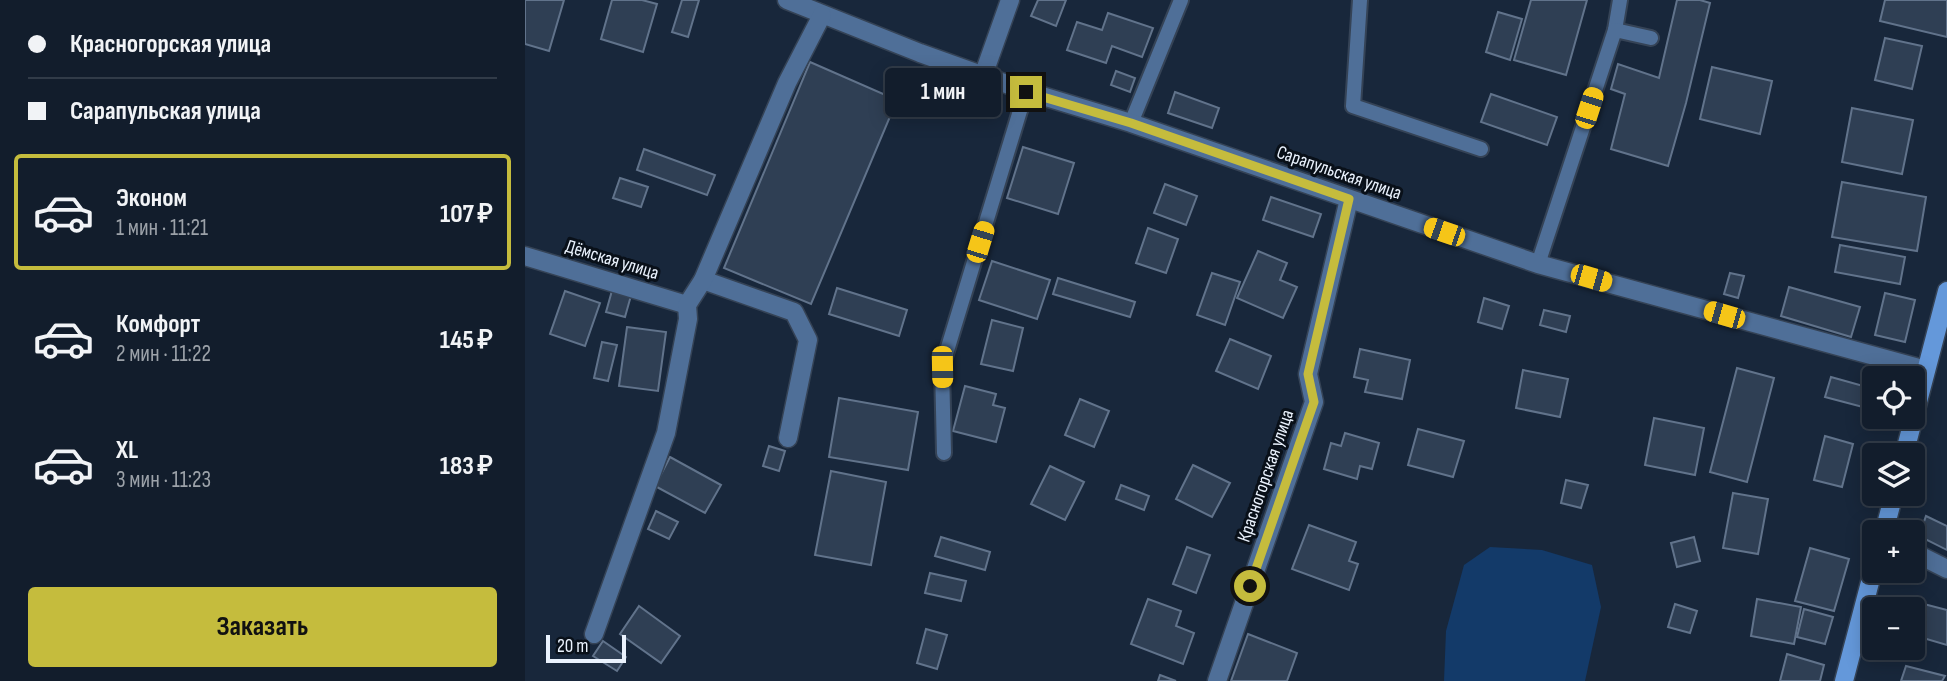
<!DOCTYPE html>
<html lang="ru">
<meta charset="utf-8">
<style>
body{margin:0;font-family:"Sofia Sans Condensed",sans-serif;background:#1f2a38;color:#f1f3f6;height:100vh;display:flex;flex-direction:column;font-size:26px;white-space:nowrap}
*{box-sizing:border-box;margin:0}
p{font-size:23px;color:#9ca2a9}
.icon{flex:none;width:38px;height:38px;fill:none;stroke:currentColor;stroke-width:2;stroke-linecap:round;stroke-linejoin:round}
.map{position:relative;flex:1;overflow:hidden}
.side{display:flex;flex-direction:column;background:#121d2c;width:525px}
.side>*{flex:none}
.top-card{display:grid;align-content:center;height:154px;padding:0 28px;background:#121d2c}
.tools{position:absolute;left:1337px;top:366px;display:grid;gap:14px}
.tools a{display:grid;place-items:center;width:63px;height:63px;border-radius:7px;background:#121d2c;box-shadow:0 4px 18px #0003,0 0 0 2px #313b48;font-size:35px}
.scale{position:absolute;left:21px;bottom:18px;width:80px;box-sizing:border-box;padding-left:7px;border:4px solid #eaf2fd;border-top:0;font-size:19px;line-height:24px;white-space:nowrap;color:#eaf2fd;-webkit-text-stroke:5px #091019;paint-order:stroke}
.end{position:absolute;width:32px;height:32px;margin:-16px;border:9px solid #c5bc3d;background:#111;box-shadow:0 0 0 4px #111}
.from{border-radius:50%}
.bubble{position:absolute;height:49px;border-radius:7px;background:#121d2c;box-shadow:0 4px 18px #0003,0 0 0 2px #313b48;font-size:23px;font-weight:700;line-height:49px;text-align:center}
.car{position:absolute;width:21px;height:42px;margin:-21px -10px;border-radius:9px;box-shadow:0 0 5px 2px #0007;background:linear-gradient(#f5c518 24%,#345 0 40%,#f5c518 0 76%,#345 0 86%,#f5c518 0)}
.top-card b{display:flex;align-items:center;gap:24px;height:66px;font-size:26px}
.top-card b+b{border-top:2px solid #313b48}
.top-card i{width:18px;height:18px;background:#f1f3f6}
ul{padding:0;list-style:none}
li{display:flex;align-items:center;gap:21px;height:116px;margin:0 14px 10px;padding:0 14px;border:4px solid transparent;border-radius:7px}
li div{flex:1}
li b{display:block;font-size:26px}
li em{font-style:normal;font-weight:700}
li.selected{border-color:#c5bc3d}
li>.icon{width:63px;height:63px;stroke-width:1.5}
.cta{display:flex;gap:14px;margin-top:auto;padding:14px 28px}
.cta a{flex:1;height:80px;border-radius:7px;background:#c5bc3d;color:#111;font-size:28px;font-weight:700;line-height:80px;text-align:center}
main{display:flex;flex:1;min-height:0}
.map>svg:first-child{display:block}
.green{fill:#133a69}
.building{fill:#2f3f54;stroke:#61738b;stroke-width:2}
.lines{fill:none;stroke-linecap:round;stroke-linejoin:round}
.lane-casing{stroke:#354356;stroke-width:18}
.street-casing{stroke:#354356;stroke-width:21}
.secondary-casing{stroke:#354356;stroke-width:21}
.lane{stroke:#4f6f98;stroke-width:14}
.street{stroke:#4f6f98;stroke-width:18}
.secondary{stroke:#6498da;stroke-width:18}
.route{stroke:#c5bc3d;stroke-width:9}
.labels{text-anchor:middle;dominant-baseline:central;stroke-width:6;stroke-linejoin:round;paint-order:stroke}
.street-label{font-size:19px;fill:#eaf2fd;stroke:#091019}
</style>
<main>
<section class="side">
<div class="top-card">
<b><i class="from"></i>Красногорская улица</b>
<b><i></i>Сарапульская улица</b>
</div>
<ul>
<li class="selected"><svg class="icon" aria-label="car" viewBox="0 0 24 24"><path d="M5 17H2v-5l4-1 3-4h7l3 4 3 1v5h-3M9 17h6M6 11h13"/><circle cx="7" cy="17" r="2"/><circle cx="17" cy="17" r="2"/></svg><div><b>Эконом</b><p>1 мин · 11:21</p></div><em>107 ₽</em></li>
<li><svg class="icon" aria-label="car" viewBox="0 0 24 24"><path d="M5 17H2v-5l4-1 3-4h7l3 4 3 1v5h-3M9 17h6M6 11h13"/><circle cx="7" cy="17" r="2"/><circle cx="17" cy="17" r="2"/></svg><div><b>Комфорт</b><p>2 мин · 11:22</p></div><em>145 ₽</em></li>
<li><svg class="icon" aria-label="car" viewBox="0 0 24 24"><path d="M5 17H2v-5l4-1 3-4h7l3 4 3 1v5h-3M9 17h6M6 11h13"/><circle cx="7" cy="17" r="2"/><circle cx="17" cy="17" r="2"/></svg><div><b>XL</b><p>3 мин · 11:23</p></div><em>183 ₽</em></li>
</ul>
<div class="cta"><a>Заказать</a></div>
</section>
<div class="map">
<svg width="1422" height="681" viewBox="0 0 1422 681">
<rect width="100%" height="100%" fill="#18273b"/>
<polygon class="green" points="965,547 1017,550 1067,565 1076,607 1060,681 919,681 921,631 939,565"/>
<g class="building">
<polygon points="0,0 39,0 24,51 0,44"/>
<polygon points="87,0 117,0 132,4 118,52 76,39"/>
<polygon points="157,0 174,0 163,37 147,32"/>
<polygon points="513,0 541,0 531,26 506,16"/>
<polygon points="1006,0 1062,0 1041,75 989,60"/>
<polygon points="1152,0 1175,0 1185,3 1161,103 1143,166 1086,149 1100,94 1086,89 1093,64 1134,78"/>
<polygon points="1360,0 1422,0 1422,37 1355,21"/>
<polygon points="973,12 997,19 985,60 961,52"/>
<polygon points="583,13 628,28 617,57 587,46 581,63 542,50 552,22 577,30"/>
<polygon points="1360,38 1397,46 1387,89 1350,80"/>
<polygon points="285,62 372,100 286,304 199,268"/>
<polygon points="1187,67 1247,81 1235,134 1175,119"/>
<polygon points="591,71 610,78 605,92 586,85"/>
<polygon points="650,92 694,108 687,128 643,113"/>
<polygon points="966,94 1032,117 1022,145 956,122"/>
<polygon points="1327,108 1388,120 1377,174 1317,162"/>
<polygon points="498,147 549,163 533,214 482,198"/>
<polygon points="119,149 190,175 182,195 112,170"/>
<polygon points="95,178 123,187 116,207 88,198"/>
<polygon points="1317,182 1401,197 1392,251 1307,237"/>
<polygon points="640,184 672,196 661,225 629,213"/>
<polygon points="746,197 796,214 788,237 738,220"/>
<polygon points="623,228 653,239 641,273 611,263"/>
<polygon points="1315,245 1380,257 1375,284 1310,272"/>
<polygon points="733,251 762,263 755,280 772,287 758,318 712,298"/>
<polygon points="467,261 525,280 512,319 454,300"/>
<polygon points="687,273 715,282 700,325 672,315"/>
<polygon points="1205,273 1219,276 1213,298 1199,294"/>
<polygon points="533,278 610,302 605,317 528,294"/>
<polygon points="88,287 107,292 100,317 81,312"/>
<polygon points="1264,287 1335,307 1326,337 1256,316"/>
<polygon points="312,288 382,310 374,336 304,314"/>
<polygon points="40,291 75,303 60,346 25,334"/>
<polygon points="1360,293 1390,300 1380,342 1350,335"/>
<polygon points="959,298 984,306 977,329 953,322"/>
<polygon points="1019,310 1045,316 1041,332 1015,325"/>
<polygon points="467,320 498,328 488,371 456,364"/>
<polygon points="102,327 141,332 133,391 94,386"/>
<polygon points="705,339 746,356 733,389 691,371"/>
<polygon points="77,342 92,345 83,381 69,378"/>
<polygon points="835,349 885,360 877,399 840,392 843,380 829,377"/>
<polygon points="1212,368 1249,378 1222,482 1185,472"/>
<polygon points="998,370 1043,379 1035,417 991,408"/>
<polygon points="1306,377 1349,389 1349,410 1300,397"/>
<polygon points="440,386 471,394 468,405 480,408 471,442 428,431"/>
<polygon points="314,398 393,412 383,470 304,457"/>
<polygon points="555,399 584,411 569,447 540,435"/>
<polygon points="1129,418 1179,428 1170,475 1120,465"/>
<polygon points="893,429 939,441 928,477 883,465"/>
<polygon points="820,433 854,443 847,469 835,466 832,479 799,469 806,443 816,446"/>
<polygon points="1300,436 1328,444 1317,487 1289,480"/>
<polygon points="244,446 260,451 254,471 238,466"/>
<polygon points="145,457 196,485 180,513 130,486"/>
<polygon points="668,465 705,483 687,517 651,499"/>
<polygon points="525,466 559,482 540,520 506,504"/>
<polygon points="306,471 361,482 346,565 290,555"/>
<polygon points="1041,480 1063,485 1056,508 1036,503"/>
<polygon points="596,485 624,496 619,510 591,499"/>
<polygon points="1208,493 1243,499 1233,554 1198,548"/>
<polygon points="131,511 153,522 144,539 123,529"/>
<polygon points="1401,516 1422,526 1422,550 1394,536"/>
<polygon points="784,525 831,542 824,561 833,564 824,590 767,569"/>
<polygon points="416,537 465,552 460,570 410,556"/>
<polygon points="1169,537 1175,561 1152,567 1146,543"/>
<polygon points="662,547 685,555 671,593 648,584"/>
<polygon points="1285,548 1324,559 1309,611 1270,601"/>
<polygon points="405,573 441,581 436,601 400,593"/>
<polygon points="623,599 656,611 651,626 669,633 658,664 606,644"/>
<polygon points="1232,599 1276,607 1269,644 1226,636"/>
<polygon points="1395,603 1422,610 1422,645 1388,635"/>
<polygon points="1150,604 1172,611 1165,633 1143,627"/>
<polygon points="114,606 155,636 136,663 95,634"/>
<polygon points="1279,609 1308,617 1300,644 1272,637"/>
<polygon points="401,629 422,635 412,669 392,663"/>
<polygon points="723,634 772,653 762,681 706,681"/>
<polygon points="78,641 101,657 92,671 68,656"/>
<polygon points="1262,654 1299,665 1295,681 1255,681"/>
<polygon points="1381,666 1420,676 1417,681 1376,681"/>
<polygon points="635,675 651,681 633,681"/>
</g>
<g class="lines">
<g class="lane-casing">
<g id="lane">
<polyline points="835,0 828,106 956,149"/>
<polyline points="1090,30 1095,0"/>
<polyline points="606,123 656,0"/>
<polyline points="1013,264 1090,30 1126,38"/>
<polyline points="419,453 417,367 501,91"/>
</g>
</g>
<g class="street-casing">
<g id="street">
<polyline points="262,0 395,53 501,91 606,123 1013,264 1401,370"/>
<polyline points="458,76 485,0"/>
<polyline points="0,256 162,305"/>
<polyline points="178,280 269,312 283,340 263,438"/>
<polyline points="1388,552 1422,569"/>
<polyline points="69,634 141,433 163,319 162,305 178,280 262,83 297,15"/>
<polyline points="692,681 789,402 783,374 824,199"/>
</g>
</g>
<g class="secondary-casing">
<g id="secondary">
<polyline points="1379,455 1422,291"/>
<polyline points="1359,532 1369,494"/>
<polyline points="1319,681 1349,567"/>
</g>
</g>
<use href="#lane" class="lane"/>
<use href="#street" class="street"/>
<use href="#secondary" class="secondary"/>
</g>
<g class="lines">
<polyline class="route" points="501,92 606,123 824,199 783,374 789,402 725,586"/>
</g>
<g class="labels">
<g class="street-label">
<text transform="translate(814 173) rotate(19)">Сарапульская улица</text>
<text transform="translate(87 260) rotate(17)">Дёмская улица</text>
<text transform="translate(741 476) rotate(-71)">Красногорская улица</text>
</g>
</g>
</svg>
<div class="tools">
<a><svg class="icon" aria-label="locate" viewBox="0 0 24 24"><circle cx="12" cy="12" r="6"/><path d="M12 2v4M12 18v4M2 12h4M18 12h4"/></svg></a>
<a><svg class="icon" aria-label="layers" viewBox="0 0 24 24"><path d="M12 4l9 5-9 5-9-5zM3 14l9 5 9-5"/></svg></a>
<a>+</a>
<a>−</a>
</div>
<div class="scale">20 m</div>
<i class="end from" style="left:725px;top:586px"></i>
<i class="end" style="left:501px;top:92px"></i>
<div class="bubble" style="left:360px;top:68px;width:116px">1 мин</div>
<i class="car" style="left:1064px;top:108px;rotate:18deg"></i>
<i class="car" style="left:919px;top:232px;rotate:289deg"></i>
<i class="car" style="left:455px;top:242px;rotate:17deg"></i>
<i class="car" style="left:1066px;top:278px;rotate:106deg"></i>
<i class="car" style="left:1199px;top:315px;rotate:286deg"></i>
<i class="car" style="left:417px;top:367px;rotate:179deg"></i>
</div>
</main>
